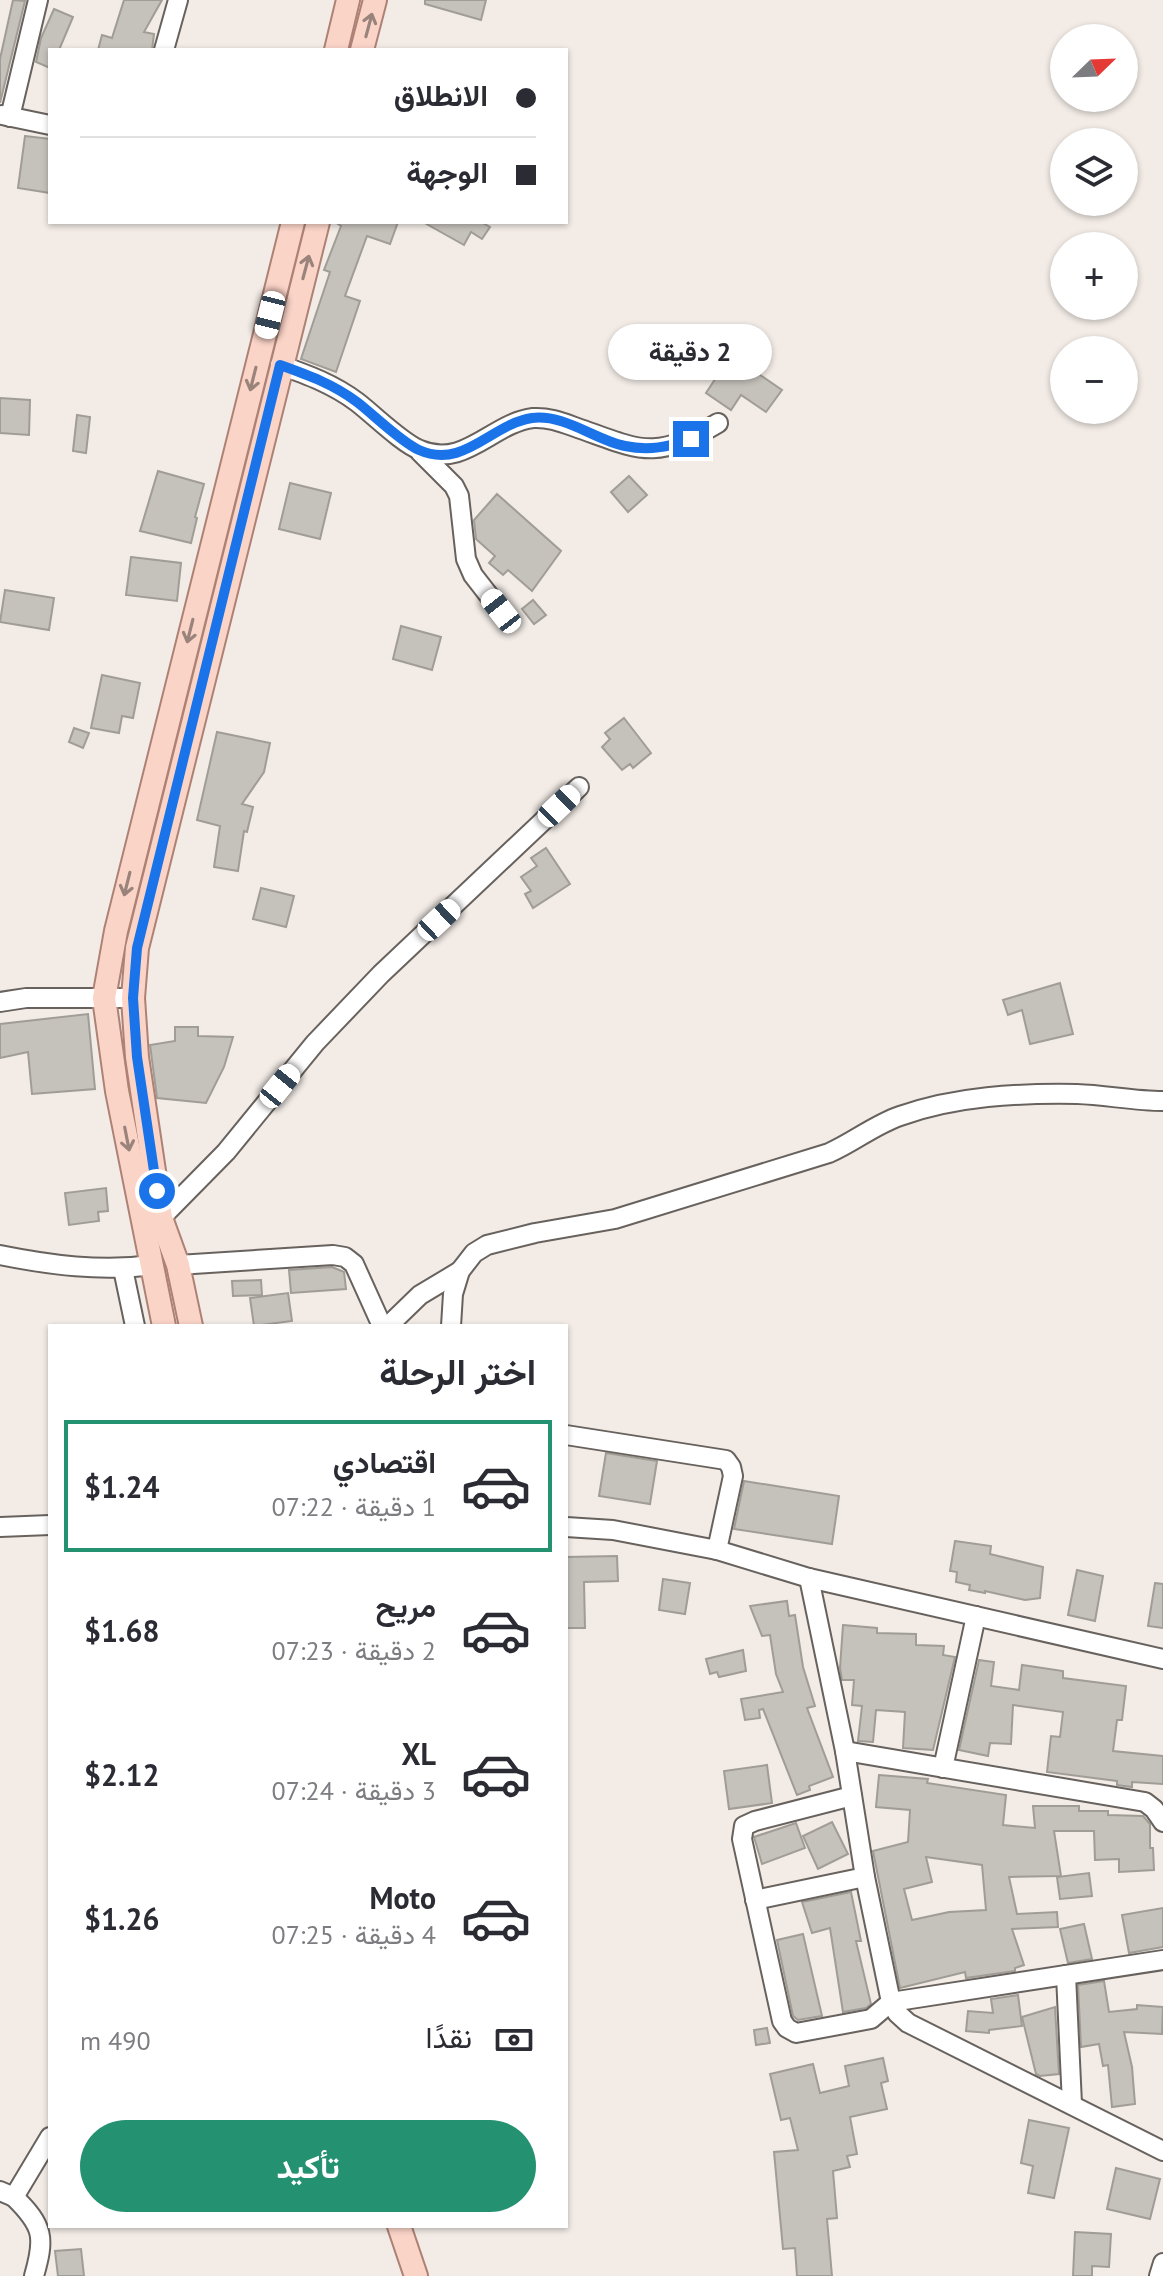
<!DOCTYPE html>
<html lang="ar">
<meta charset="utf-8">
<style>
body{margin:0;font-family:"PT Sans",Vazirmatn,sans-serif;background:#f7f7f7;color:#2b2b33;direction:rtl;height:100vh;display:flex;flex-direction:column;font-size:30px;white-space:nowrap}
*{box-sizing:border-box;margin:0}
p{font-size:26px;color:#7c7c81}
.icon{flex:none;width:44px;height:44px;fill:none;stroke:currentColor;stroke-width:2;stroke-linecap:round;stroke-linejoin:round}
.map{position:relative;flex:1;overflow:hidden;direction:ltr}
.drawer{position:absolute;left:48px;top:1324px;width:520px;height:904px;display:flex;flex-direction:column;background:#fff;border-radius:0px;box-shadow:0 2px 6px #0004;direction:rtl}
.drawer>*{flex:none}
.hud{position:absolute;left:48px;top:48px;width:520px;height:176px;border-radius:0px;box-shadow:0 2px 6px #0004;direction:rtl;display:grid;align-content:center;height:176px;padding:0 32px;background:#fff}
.needle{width:52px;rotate:67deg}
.tools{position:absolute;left:1050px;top:24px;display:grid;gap:16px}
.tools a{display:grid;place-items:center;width:88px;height:88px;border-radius:50%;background:#fff;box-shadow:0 2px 6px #0004;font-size:40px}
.end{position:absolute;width:36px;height:36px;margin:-18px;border:10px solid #1a73e8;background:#fff;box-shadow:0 0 0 4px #fff}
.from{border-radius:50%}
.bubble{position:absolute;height:56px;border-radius:28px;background:#fff;box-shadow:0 2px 6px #0004;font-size:26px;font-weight:700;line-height:56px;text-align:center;direction:rtl}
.car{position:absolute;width:24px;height:48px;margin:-24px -12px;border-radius:10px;box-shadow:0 0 6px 2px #0007;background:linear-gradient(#fff 24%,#345 0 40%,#fff 0 76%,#345 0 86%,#fff 0)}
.hud b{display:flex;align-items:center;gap:28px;height:76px;font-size:30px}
.hud b+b{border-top:2px solid #e1e1e2}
.hud i{width:20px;height:20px;background:#2b2b33}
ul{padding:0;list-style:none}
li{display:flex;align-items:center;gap:24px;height:132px;margin:0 16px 12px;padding:0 16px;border:4px solid transparent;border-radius:0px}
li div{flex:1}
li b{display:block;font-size:30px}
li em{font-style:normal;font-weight:700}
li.on{border-color:#249170}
li>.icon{width:72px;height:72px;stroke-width:1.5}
h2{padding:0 32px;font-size:36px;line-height:96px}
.pay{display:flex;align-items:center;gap:20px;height:88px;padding:0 32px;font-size:30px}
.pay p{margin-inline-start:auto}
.primary-button{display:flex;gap:16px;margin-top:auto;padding:16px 32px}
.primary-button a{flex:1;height:92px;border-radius:48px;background:#249170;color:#fff;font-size:32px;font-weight:700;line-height:92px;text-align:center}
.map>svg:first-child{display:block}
.building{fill:#c5c1bb;stroke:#a09d96;stroke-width:2;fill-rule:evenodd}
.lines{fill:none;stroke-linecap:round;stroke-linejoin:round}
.minor-casing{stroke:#68625e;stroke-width:22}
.major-casing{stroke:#ad8275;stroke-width:26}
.minor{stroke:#fff;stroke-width:18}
.major{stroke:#fbd4c8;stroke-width:22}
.oneway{stroke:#99837b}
.route{stroke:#1a73e8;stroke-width:10}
</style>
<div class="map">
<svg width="1163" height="2276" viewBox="0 0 1163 2276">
<rect width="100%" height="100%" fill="#f2ebe6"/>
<g class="building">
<polygon points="13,0 25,1 0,103 0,59"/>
<polygon points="124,0 162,0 144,32 154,34 152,50 98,50 102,35 112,38"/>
<polygon points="425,0 486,0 481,20 425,4"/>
<polygon points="54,9 73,17 59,50 50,50 50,68 36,62 41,38"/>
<polygon points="25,136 50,139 50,193 18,188"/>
<polygon points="335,222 398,222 390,244 367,236 345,296 360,301 336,372 301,359 330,272 324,270 341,226"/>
<polygon points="423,222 481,222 490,227 482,239 471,232 464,245"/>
<polygon points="731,355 782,390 766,412 741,395 731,410 706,393"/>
<polygon points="0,398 30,400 29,435 0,433"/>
<polygon points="77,415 90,417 86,453 73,451"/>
<polygon points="158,471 204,484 195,517 197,518 191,543 140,531"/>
<polygon points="629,476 647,495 628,512 611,492"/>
<polygon points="290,483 331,493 320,539 279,529"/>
<polygon points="497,494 561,551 532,591 508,570 503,575 489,563 495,556 476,539 474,520"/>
<polygon points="131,557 181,563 177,601 126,595"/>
<polygon points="5,590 54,598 49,630 0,622"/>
<polygon points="533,600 546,615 534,624 522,609"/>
<polygon points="401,626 441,637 432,670 393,659"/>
<polygon points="102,675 140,683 133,718 122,716 119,733 91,728"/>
<polygon points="624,718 651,753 633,768 630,764 622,770 602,747 610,739 605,733"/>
<polygon points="74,728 89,733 83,748 69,742"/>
<polygon points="217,732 270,743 264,772 242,804 253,807 247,832 244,831 238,871 214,867 220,826 197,820"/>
<polygon points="546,848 570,884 533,908 525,894 531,891 521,877 537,866 531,858"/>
<polygon points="261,888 294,896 286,927 253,919"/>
<polygon points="1060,983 1073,1034 1030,1044 1022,1010 1008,1015 1003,1000"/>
<polygon points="88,1014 95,1089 32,1094 28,1052 0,1058 0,1024"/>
<polygon points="175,1027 198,1027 198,1036 233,1037 224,1067 206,1103 157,1098 150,1045 175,1041"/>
<polygon points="106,1188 108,1211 98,1212 99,1221 69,1225 65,1193"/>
<polygon points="332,1267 344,1272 346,1289 291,1293 289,1270"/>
<polygon points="261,1280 262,1295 233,1296 232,1281"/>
<polygon points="288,1293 292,1321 254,1326 250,1298"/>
<polygon points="606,1453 657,1461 650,1504 599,1496"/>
<polygon points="744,1481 839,1496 832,1544 734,1529"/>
<polygon points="955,1541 991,1546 990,1554 1043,1567 1040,1598 1025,1600 985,1591 985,1593 969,1590 970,1585 956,1582 957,1572 950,1571"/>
<polygon points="617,1556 618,1581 584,1582 585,1628 566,1628 566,1557"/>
<polygon points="1077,1570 1103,1576 1095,1621 1068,1615"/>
<polygon points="663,1579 690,1583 685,1614 659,1610"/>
<polygon points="1155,1583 1163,1584 1163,1628 1148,1626"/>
<polygon points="787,1601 789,1616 795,1615 803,1667 815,1706 807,1708 833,1777 809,1786 810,1790 797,1795 763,1709 759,1710 760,1718 745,1720 741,1699 783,1692 776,1674 770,1635 762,1636 750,1606"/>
<polygon points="843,1625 877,1628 877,1633 916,1634 916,1645 944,1646 943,1655 955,1657 933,1750 903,1748 905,1712 876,1710 873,1742 858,1741 862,1706 852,1705 854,1680 842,1680 840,1668"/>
<polygon points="743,1650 746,1671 719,1677 717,1672 710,1674 706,1659"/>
<polygon points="979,1660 994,1662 991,1686 1019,1690 1022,1665 1063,1671 1063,1678 1126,1686 1122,1720 1117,1720 1113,1751 1163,1756 1163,1784 1132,1782 1132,1787 1124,1786 1117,1785 1117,1781 1047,1772 1051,1736 1060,1737 1063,1712 1013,1705 1011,1744 990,1743 988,1756 959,1750"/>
<polygon points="767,1765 772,1803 729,1809 724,1771"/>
<path d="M879,1775l49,4 -1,4 79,12 -3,30 32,3 -2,-22h46v5h29v4l35,1 7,8v24h3l1,22 -35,2v-13l-24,1 -1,-29h-40l7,45 -52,1 8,37 40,-2 1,15 -46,2 12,36 -9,3v3l-49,7 -1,-6 -65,16 -27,-137 35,-9 2,-32 -34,-3zM926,1857l56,8 4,45 -37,2 -37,8 -8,-31 28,-7z"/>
<polygon points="832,1822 848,1854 818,1869 803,1836"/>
<polygon points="796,1823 805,1848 762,1864 754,1837"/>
<polygon points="1089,1873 1092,1896 1060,1899 1057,1877"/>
<polygon points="851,1892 861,1941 856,1941 871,2004 866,2008 843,2012 830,1928 812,1933 802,1902"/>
<polygon points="1163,1908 1163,1947 1129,1953 1122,1915"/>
<polygon points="1084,1924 1092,1959 1068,1963 1060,1929"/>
<polygon points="803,1934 822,2016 798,2020 793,2016 777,1940"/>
<polygon points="1104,1981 1109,2012 1137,2009 1137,2005 1163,2007 1162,2034 1124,2032 1132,2067 1135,2104 1112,2107 1108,2065 1103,2066 1099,2044 1081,2047 1078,1985"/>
<polygon points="1018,1995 1022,2026 989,2030 989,2033 966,2031 968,2011 993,2013 991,1999"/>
<polygon points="1055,2007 1059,2074 1040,2076 1036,2074 1022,2017"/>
<polygon points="767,2028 770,2043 756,2045 754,2030"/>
<polygon points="883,2058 888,2081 881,2083 887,2109 850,2117 857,2154 847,2156 850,2167 833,2171 837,2218 827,2219 832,2276 797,2276 795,2248 783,2249 774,2152 798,2150 790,2118 781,2120 770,2074 813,2064 820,2093 849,2086 845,2066"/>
<polygon points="1029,2120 1069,2128 1054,2198 1028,2193 1033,2166 1021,2163"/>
<polygon points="1116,2168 1160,2179 1150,2219 1107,2209"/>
<polygon points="1075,2232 1111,2234 1109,2267 1092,2266 1092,2276 1073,2276"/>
<polygon points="81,2249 84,2276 58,2276 55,2251"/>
</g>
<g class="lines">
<g class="minor-casing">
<g id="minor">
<polyline points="164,50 178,0"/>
<polyline points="2,115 50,125"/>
<polyline points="10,117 38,0"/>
<path d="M280,365c28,10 53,19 77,37 17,13 45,41 63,48 45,19 72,-27 113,-32 15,-1 28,4 42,9 66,23 78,35 143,-4"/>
<polyline points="420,452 454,486 459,496 466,559 473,575 501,611"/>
<polyline points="0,1002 26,998 133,998"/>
<polyline points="161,1218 226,1152 315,1043 381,974 579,787"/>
<path d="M0,1255c50,10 101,17 152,10"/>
<polyline points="178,1265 333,1255 345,1257 354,1264 382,1326"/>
<polyline points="123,1269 135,1326"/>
<polyline points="388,1326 420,1295 460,1271"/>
<path d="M451,1326l2,-32 7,-23 14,-18 13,-8 48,-12 80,-14 214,-66c25,-11 45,-28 71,-37 56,-20 118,-23 177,-22 29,1 57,7 86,7"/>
<polyline points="566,1435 726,1460 731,1467 733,1476 717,1550"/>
<polyline points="0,1527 50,1525"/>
<polyline points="566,1527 613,1530 717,1550 809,1578 1163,1659"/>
<polyline points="809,1578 845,1751 865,1877 891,2002 897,2013 908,2023 1163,2151"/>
<polyline points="845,1751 1145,1802 1154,1809 1163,1822"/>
<polyline points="943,1768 976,1616"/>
<polyline points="852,1796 755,1821 744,1826 742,1839 782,2021 787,2028 796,2033 871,2019 891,2002 1163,1960"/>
<polyline points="755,1900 865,1877"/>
<polyline points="1066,1975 1072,2104"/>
<polyline points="0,2191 14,2197 50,2137"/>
<path d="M14,2197c30,29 31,41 20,79"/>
<polyline points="1159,2276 1163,2263"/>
</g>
</g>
<g class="major-casing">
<g id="major">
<polyline points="336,50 348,0"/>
<polyline points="362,50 375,0"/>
<polyline points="164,1326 117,1091 104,998 116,931 293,222"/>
<polyline points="191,1326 178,1265 161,1218 137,1057 133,998 137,948 318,222"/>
<polyline points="399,2226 416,2276"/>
</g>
</g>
<use href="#minor" class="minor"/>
<use href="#major" class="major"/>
</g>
<defs><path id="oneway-shaft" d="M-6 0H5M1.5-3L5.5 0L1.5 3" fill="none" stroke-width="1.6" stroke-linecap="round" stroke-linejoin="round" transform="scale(2)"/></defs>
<g class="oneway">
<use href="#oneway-shaft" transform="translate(369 25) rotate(-75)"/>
<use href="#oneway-shaft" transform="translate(306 267) rotate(-75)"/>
<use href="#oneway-shaft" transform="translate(253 379) rotate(104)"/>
<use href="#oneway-shaft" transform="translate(190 631) rotate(104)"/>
<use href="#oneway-shaft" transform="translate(127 884) rotate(104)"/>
<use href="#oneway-shaft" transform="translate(127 1139) rotate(79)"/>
</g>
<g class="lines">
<path class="route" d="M157,1191l-20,-134 -4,-59 4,-50 143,-583c28,10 53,19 77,37 17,13 44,40 62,48 45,20 72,-26 113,-32 33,-4 63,22 93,28 24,5 43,1 66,-7"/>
</g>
</svg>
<div class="tools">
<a><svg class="needle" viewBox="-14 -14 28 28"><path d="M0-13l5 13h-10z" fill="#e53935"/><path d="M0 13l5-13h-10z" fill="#7c7c81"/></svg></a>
<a><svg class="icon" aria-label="layers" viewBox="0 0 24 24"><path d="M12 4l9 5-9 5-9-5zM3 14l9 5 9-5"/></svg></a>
<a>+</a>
<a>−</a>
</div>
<i class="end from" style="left:157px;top:1191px"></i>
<i class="end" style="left:691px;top:439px"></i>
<div class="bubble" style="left:608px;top:324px;width:164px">2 دقيقة</div>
<i class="car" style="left:270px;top:315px;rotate:194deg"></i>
<i class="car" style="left:501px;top:611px;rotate:322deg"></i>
<i class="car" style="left:559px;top:806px;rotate:46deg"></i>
<i class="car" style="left:439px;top:920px;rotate:47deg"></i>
<i class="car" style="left:280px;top:1086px;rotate:39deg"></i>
<div class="hud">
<b><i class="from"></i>الانطلاق</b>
<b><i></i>الوجهة</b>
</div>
<section class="drawer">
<h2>اختر الرحلة</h2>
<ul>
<li class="on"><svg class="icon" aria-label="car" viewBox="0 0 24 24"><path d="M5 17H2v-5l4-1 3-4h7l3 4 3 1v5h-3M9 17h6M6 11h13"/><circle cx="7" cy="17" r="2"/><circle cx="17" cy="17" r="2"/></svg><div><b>اقتصادي</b><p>1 دقيقة · 07:22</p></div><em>$1.24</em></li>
<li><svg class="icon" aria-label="car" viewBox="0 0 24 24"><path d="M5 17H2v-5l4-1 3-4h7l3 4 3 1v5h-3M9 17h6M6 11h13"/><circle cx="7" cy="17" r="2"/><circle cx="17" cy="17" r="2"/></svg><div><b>مريح</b><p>2 دقيقة · 07:23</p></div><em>$1.68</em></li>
<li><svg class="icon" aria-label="car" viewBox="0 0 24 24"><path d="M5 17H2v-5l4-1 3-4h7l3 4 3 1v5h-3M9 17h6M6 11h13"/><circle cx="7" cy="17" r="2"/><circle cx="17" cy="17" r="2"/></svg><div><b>XL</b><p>3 دقيقة · 07:24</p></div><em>$2.12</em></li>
<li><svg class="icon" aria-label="car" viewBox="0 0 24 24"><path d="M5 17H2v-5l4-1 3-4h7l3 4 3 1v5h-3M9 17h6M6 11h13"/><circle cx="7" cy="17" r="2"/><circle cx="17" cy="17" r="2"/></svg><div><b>Moto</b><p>4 دقيقة · 07:25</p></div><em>$1.26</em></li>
</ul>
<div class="pay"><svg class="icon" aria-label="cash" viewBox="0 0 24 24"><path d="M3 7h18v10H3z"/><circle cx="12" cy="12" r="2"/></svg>نقدًا<p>490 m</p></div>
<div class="primary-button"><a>تأكيد</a></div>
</section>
</div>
